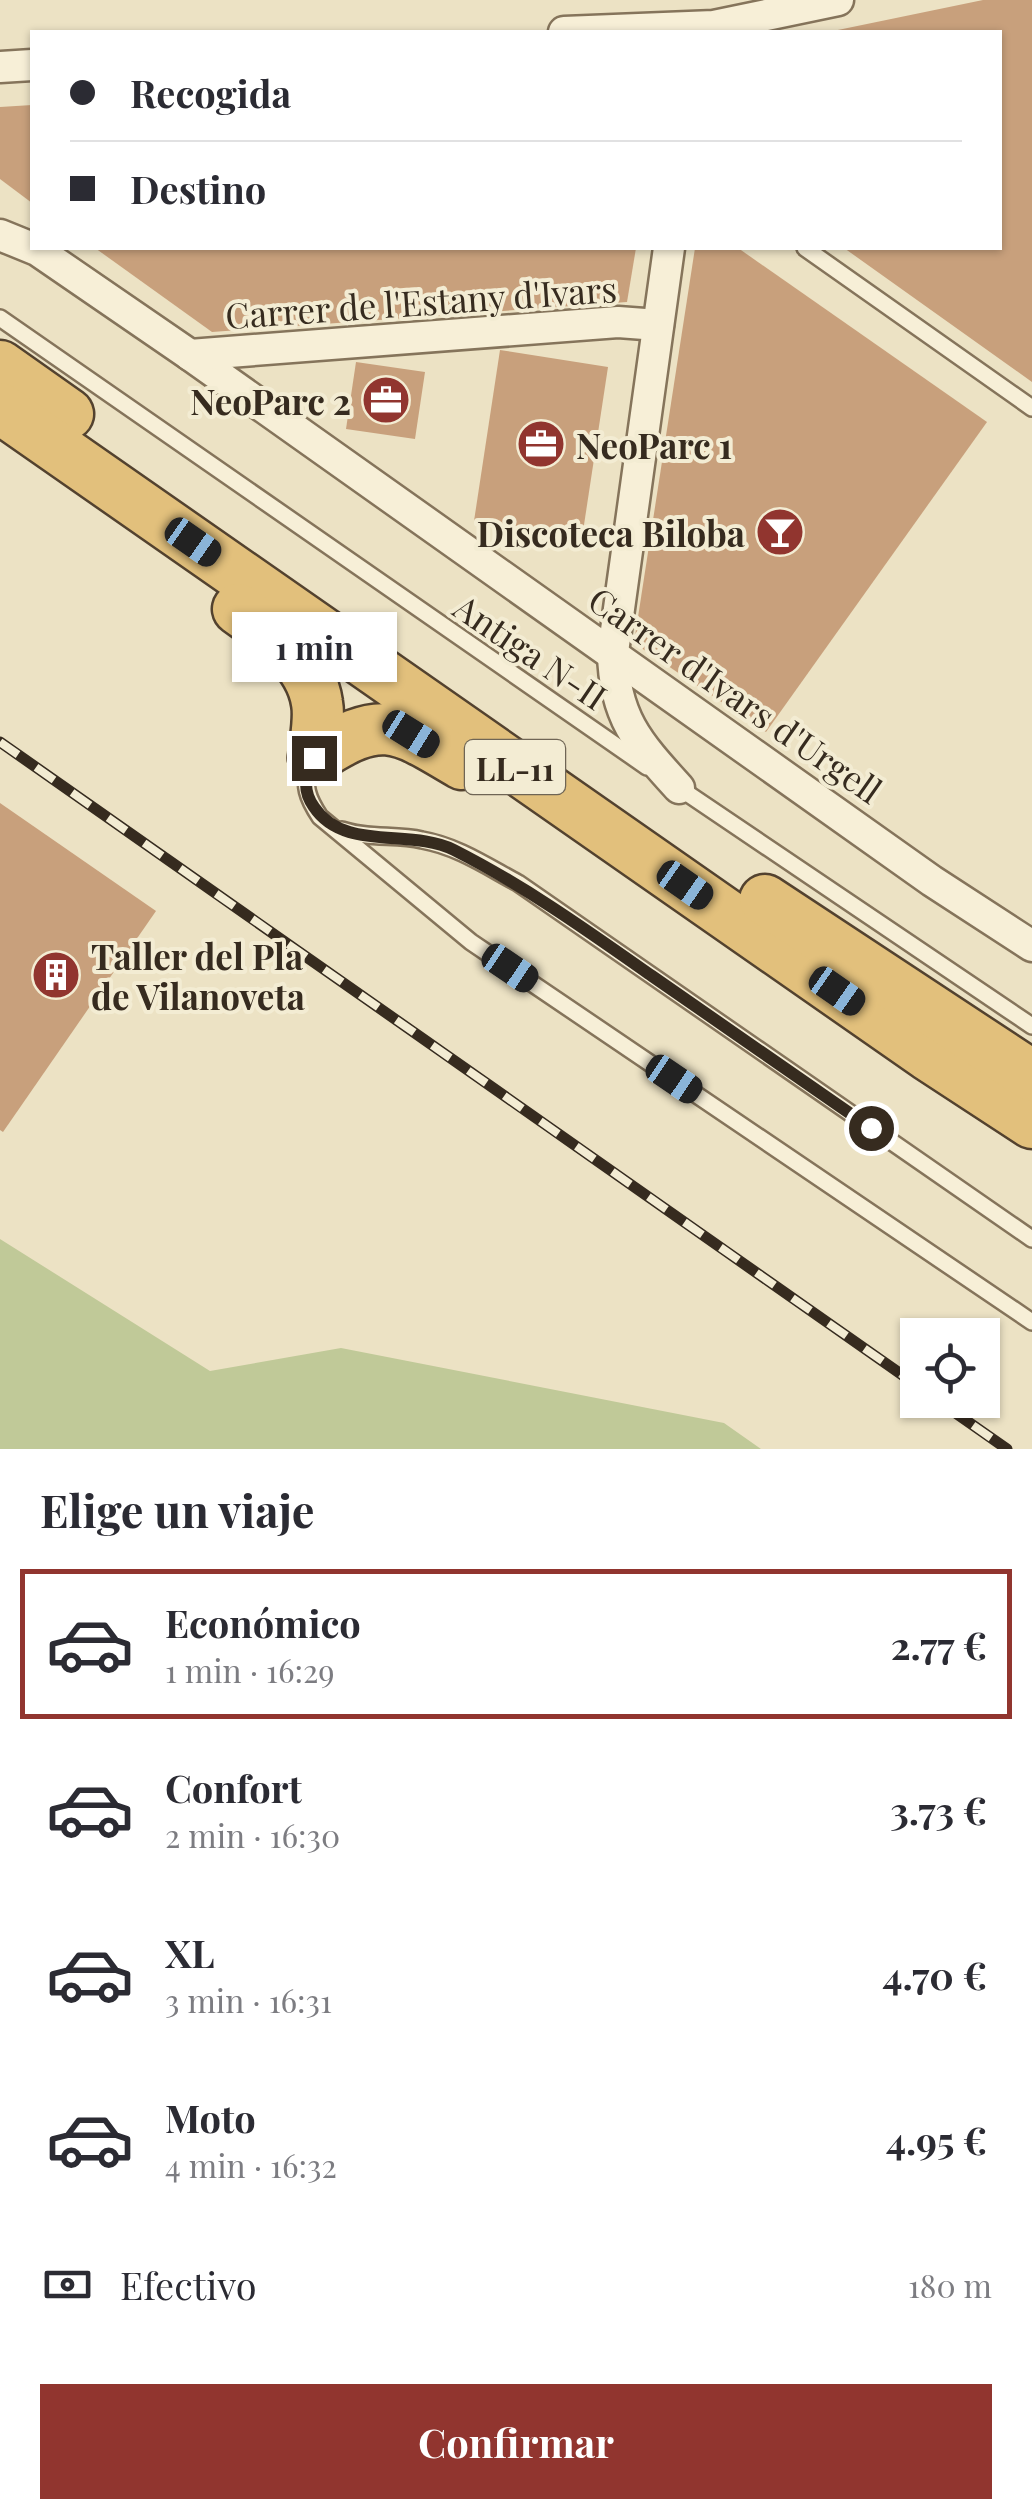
<!DOCTYPE html>
<html lang="es">
<meta charset="utf-8">
<style>
body{margin:0;font-family:"Playfair Display",serif;background:#f2f2f3;color:#2b2b33;height:100vh;display:flex;flex-direction:column;font-size:38px;white-space:nowrap}
*{box-sizing:border-box;margin:0}
p{font-size:32px;color:#7c7c81}
.icon{flex:none;width:55px;height:55px;fill:none;stroke:currentColor;stroke-width:2;stroke-linecap:round;stroke-linejoin:round}
.map{position:relative;height:1449px;overflow:hidden}
.details{display:flex;flex-direction:column;background:#fff;flex:1}
.details>*{flex:none}
.banner{position:absolute;left:30px;top:30px;width:972px;height:220px;border-radius:0px;box-shadow:0 2px 8px #0004;display:grid;align-content:center;height:220px;padding:0 40px;background:#fff}
.fabs{position:absolute;left:900px;top:1318px;display:grid;gap:20px}
.fabs a{display:grid;place-items:center;width:100px;height:100px;border-radius:0px;background:#fff;box-shadow:0 2px 8px #0004;font-size:50px}
.end{position:absolute;width:45px;height:45px;margin:-22px;border:12px solid #362b1f;background:#fff;box-shadow:0 0 0 5px #fff}
.from{border-radius:50%}
.bubble{position:absolute;height:70px;border-radius:0px;background:#fff;box-shadow:0 2px 8px #0004;font-size:32px;font-weight:700;line-height:70px;text-align:center}
.car{position:absolute;width:30px;height:60px;margin:-30px -15px;border-radius:12px;box-shadow:0 0 8px 2px #0007;background:linear-gradient(#222 24%,#8ab4d8 0 40%,#222 0 76%,#8ab4d8 0 86%,#222 0)}
.banner b{display:flex;align-items:center;gap:35px;height:95px;font-size:38px}
.banner b+b{border-top:2px solid #e1e1e2}
.banner i{width:25px;height:25px;background:#2b2b33}
ul{padding:0;list-style:none}
li{display:flex;align-items:center;gap:30px;height:150px;margin:0 20px 15px;padding:0 20px;border:5px solid transparent;border-radius:0px}
li div{flex:1}
li b{display:block;font-size:38px}
li em{font-style:normal;font-weight:700}
li.active{border-color:#91352f}
li>.icon{width:90px;height:90px;stroke-width:1.5}
h2{padding:0 40px;font-size:45px;line-height:120px}
.pay{display:flex;align-items:center;gap:25px;height:110px;padding:0 40px;font-size:38px}
.pay p{margin-inline-start:auto}
.action{display:flex;gap:20px;margin-top:auto;padding:20px 40px}
.action a{flex:1;height:115px;border-radius:0px;background:#91352f;color:#fff;font-size:40px;font-weight:700;line-height:115px;text-align:center}
.map>svg:first-child{display:block}
.green{fill:#c0c998}
.building{fill:#c8a07c}
.lines{fill:none;stroke-linecap:round;stroke-linejoin:round}
.service-casing{stroke:#85745b;stroke-width:20}
.minor-casing{stroke:#85745b;stroke-width:35}
.trunk-casing{stroke:#53422f;stroke-width:55}
.service{stroke:#f7efd7;stroke-width:15}
.minor{stroke:#f7efd7;stroke-width:30}
.trunk{stroke:#e2c07c;stroke-width:50}
.rail-casing{stroke:#362b1f;stroke-width:11}
.rail{stroke:#f3ecd3;stroke-width:8;stroke-dasharray:22;stroke-linecap:butt}
.route{stroke:#362b1f;stroke-width:12}
.labels{text-anchor:middle;dominant-baseline:central;stroke-width:8;stroke-linejoin:round;paint-order:stroke}
.shield{fill:#f3ecd3;stroke:#6f6555;stroke-width:2.5}
.shield-label{font-size:32px;font-weight:bold;fill:#362b1f}
.street-label{font-size:35px;fill:#362b1f;stroke:#f3ecd3}
.poi-label{font-size:35px;font-weight:bold;fill:#362b1f;stroke:#f3ecd3;text-anchor:end}
</style>
<div class="map">
<svg width="1032" height="1449" viewBox="0 0 1032 1449">
<rect width="100%" height="100%" fill="#ece2c4"/>
<polygon class="green" points="0,1239 210,1371 341,1348 724,1423 761,1449 0,1449"/>
<g class="building">
<polygon points="983,0 1032,0 1032,382 844,248 1000,248 1000,32 833,31"/>
<polygon points="32,105 32,203 0,179 0,107"/>
<polygon points="95,248 636,248 627,302 212,332"/>
<polygon points="695,248 738,248 987,422 766,732 634,643"/>
<polygon points="500,350 608,367 582,538 474,521"/>
<polygon points="356,362 425,372 415,439 346,429"/>
<polygon points="0,803 156,911 3,1132 0,1130"/>
</g>
<g class="lines">
<g class="service-casing">
<g id="service">
<polyline points="805,248 1032,408"/>
<polyline points="0,318 647,767"/>
<path d="M310,764c-8,21 -2,35 10,53l151,125 561,380"/>
<polyline points="675,785 1032,1026"/>
<path d="M342,830c26,9 54,4 80,10 35,6 66,27 96,43l514,356"/>
</g>
</g>
<g class="minor-casing">
<g id="minor">
<polyline points="564,32 714,26 838,0"/>
<polyline points="0,67 32,65"/>
<polyline points="0,235 37,250 190,355 932,881 1032,946"/>
<path d="M669,248l-56,404c1,65 25,91 66,136"/>
<polyline points="190,355 618,322 658,325"/>
</g>
</g>
<g class="trunk-casing">
<g id="trunk">
<polyline points="0,366 68,414"/>
<polyline points="0,408 928,1055 1032,1123"/>
<path d="M238,609c31,22 73,52 79,94 3,17 -2,37 -3,55"/>
<path d="M314,758c67,-45 83,-33 148,6"/>
<polyline points="765,900 1032,1076"/>
</g>
</g>
<use href="#service" class="service"/>
<use href="#minor" class="minor"/>
<use href="#trunk" class="trunk"/>
<g class="rail-casing">
<g id="rail">
<polyline points="0,742 918,1386"/>
<polyline points="937,1400 1007,1449"/>
</g>
</g>
<use href="#rail" class="rail"/>
</g>
<g class="lines">
<path class="route" d="M314,758c-9,18 -12,32 0,49 30,45 96,21 140,43 71,36 134,81 198,126 73,51 146,101 219,152"/>
</g>
<defs>
<g id="office-disc" transform="scale(2.5)"><circle r="9.5" fill="#91352f" stroke="#f3ecd3"/><path d="M-6-3h4V-5.5h4V-3h4V5H-6ZM-1-4.5V-3h2v-1.5ZM-6 0V1H6V0Z" fill="#fff"/></g>
<g id="bar-disc" transform="scale(2.5)"><circle r="9.5" fill="#91352f" stroke="#f3ecd3"/><path d="M-6-5H6L.8 .8V4.5H3.5V6h-7V4.5H-.8V.8Z" fill="#fff"/></g>
<g id="building-disc" transform="scale(2.5)"><circle r="9.5" fill="#91352f" stroke="#f3ecd3"/><path d="M-4-6H4V6H1V3H-1V6H-4ZM-2.5-4.3h1.7v1.8h-1.7ZM.8-4.3h1.7v1.8H.8ZM-2.5-1h1.7V.8h-1.7ZM.8-1h1.7V.8H.8Z" fill="#fff"/></g>
</defs>
<g fill-rule="evenodd">
<use href="#office-disc" x="386" y="400"/>
<use href="#office-disc" x="541" y="444"/>
<use href="#bar-disc" x="780" y="532"/>
<use href="#building-disc" x="56" y="975"/>
</g>
<g class="labels">
<rect class="shield" x="465" y="740" width="100" height="54" rx="8"/>
<g class="shield-label">
<text x="515" y="767">LL-11</text>
</g>
<g class="street-label">
<text transform="translate(421 301) rotate(-4)">Carrer de l'Estany d'Ivars</text>
<text transform="translate(531 651) rotate(34)">Antiga N-II</text>
<text transform="translate(736 694) rotate(35)">Carrer d'Ivars d'Urgell</text>
</g>
<g class="poi-label">
<text x="351" y="400">NeoParc 2</text>
<text x="576" y="444" text-anchor="start">NeoParc 1</text>
<text x="745" y="532">Discoteca Biloba</text>
<text x="91" y="955" text-anchor="start">Taller del Pla<tspan x="91" dy="40">de Vilanoveta</tspan></text>
</g>
</g>
</svg>
<div class="fabs">
<a><svg class="icon" aria-label="locate" viewBox="0 0 24 24"><circle cx="12" cy="12" r="6"/><path d="M12 2v4M12 18v4M2 12h4M18 12h4"/></svg></a>
</div>
<i class="end from" style="left:871px;top:1128px"></i>
<i class="end" style="left:314px;top:758px"></i>
<div class="bubble" style="left:232px;top:612px;width:165px">1 min</div>
<i class="car" style="left:193px;top:542px;rotate:125deg"></i>
<i class="car" style="left:411px;top:734px;rotate:122deg"></i>
<i class="car" style="left:685px;top:885px;rotate:125deg"></i>
<i class="car" style="left:510px;top:968px;rotate:124deg"></i>
<i class="car" style="left:837px;top:991px;rotate:125deg"></i>
<i class="car" style="left:674px;top:1079px;rotate:124deg"></i>
<div class="banner">
<b><i class="from"></i>Recogida</b>
<b><i></i>Destino</b>
</div>
</div>
<section class="details">
<h2>Elige un viaje</h2>
<ul>
<li class="active"><svg class="icon" aria-label="car" viewBox="0 0 24 24"><path d="M5 17H2v-5l4-1 3-4h7l3 4 3 1v5h-3M9 17h6M6 11h13"/><circle cx="7" cy="17" r="2"/><circle cx="17" cy="17" r="2"/></svg><div><b>Económico</b><p>1 min · 16:29</p></div><em>2.77 €</em></li>
<li><svg class="icon" aria-label="car" viewBox="0 0 24 24"><path d="M5 17H2v-5l4-1 3-4h7l3 4 3 1v5h-3M9 17h6M6 11h13"/><circle cx="7" cy="17" r="2"/><circle cx="17" cy="17" r="2"/></svg><div><b>Confort</b><p>2 min · 16:30</p></div><em>3.73 €</em></li>
<li><svg class="icon" aria-label="car" viewBox="0 0 24 24"><path d="M5 17H2v-5l4-1 3-4h7l3 4 3 1v5h-3M9 17h6M6 11h13"/><circle cx="7" cy="17" r="2"/><circle cx="17" cy="17" r="2"/></svg><div><b>XL</b><p>3 min · 16:31</p></div><em>4.70 €</em></li>
<li><svg class="icon" aria-label="car" viewBox="0 0 24 24"><path d="M5 17H2v-5l4-1 3-4h7l3 4 3 1v5h-3M9 17h6M6 11h13"/><circle cx="7" cy="17" r="2"/><circle cx="17" cy="17" r="2"/></svg><div><b>Moto</b><p>4 min · 16:32</p></div><em>4.95 €</em></li>
</ul>
<div class="pay"><svg class="icon" aria-label="cash" viewBox="0 0 24 24"><path d="M3 7h18v10H3z"/><circle cx="12" cy="12" r="2"/></svg>Efectivo<p>180 m</p></div>
<div class="action"><a>Confirmar</a></div>
</section>
